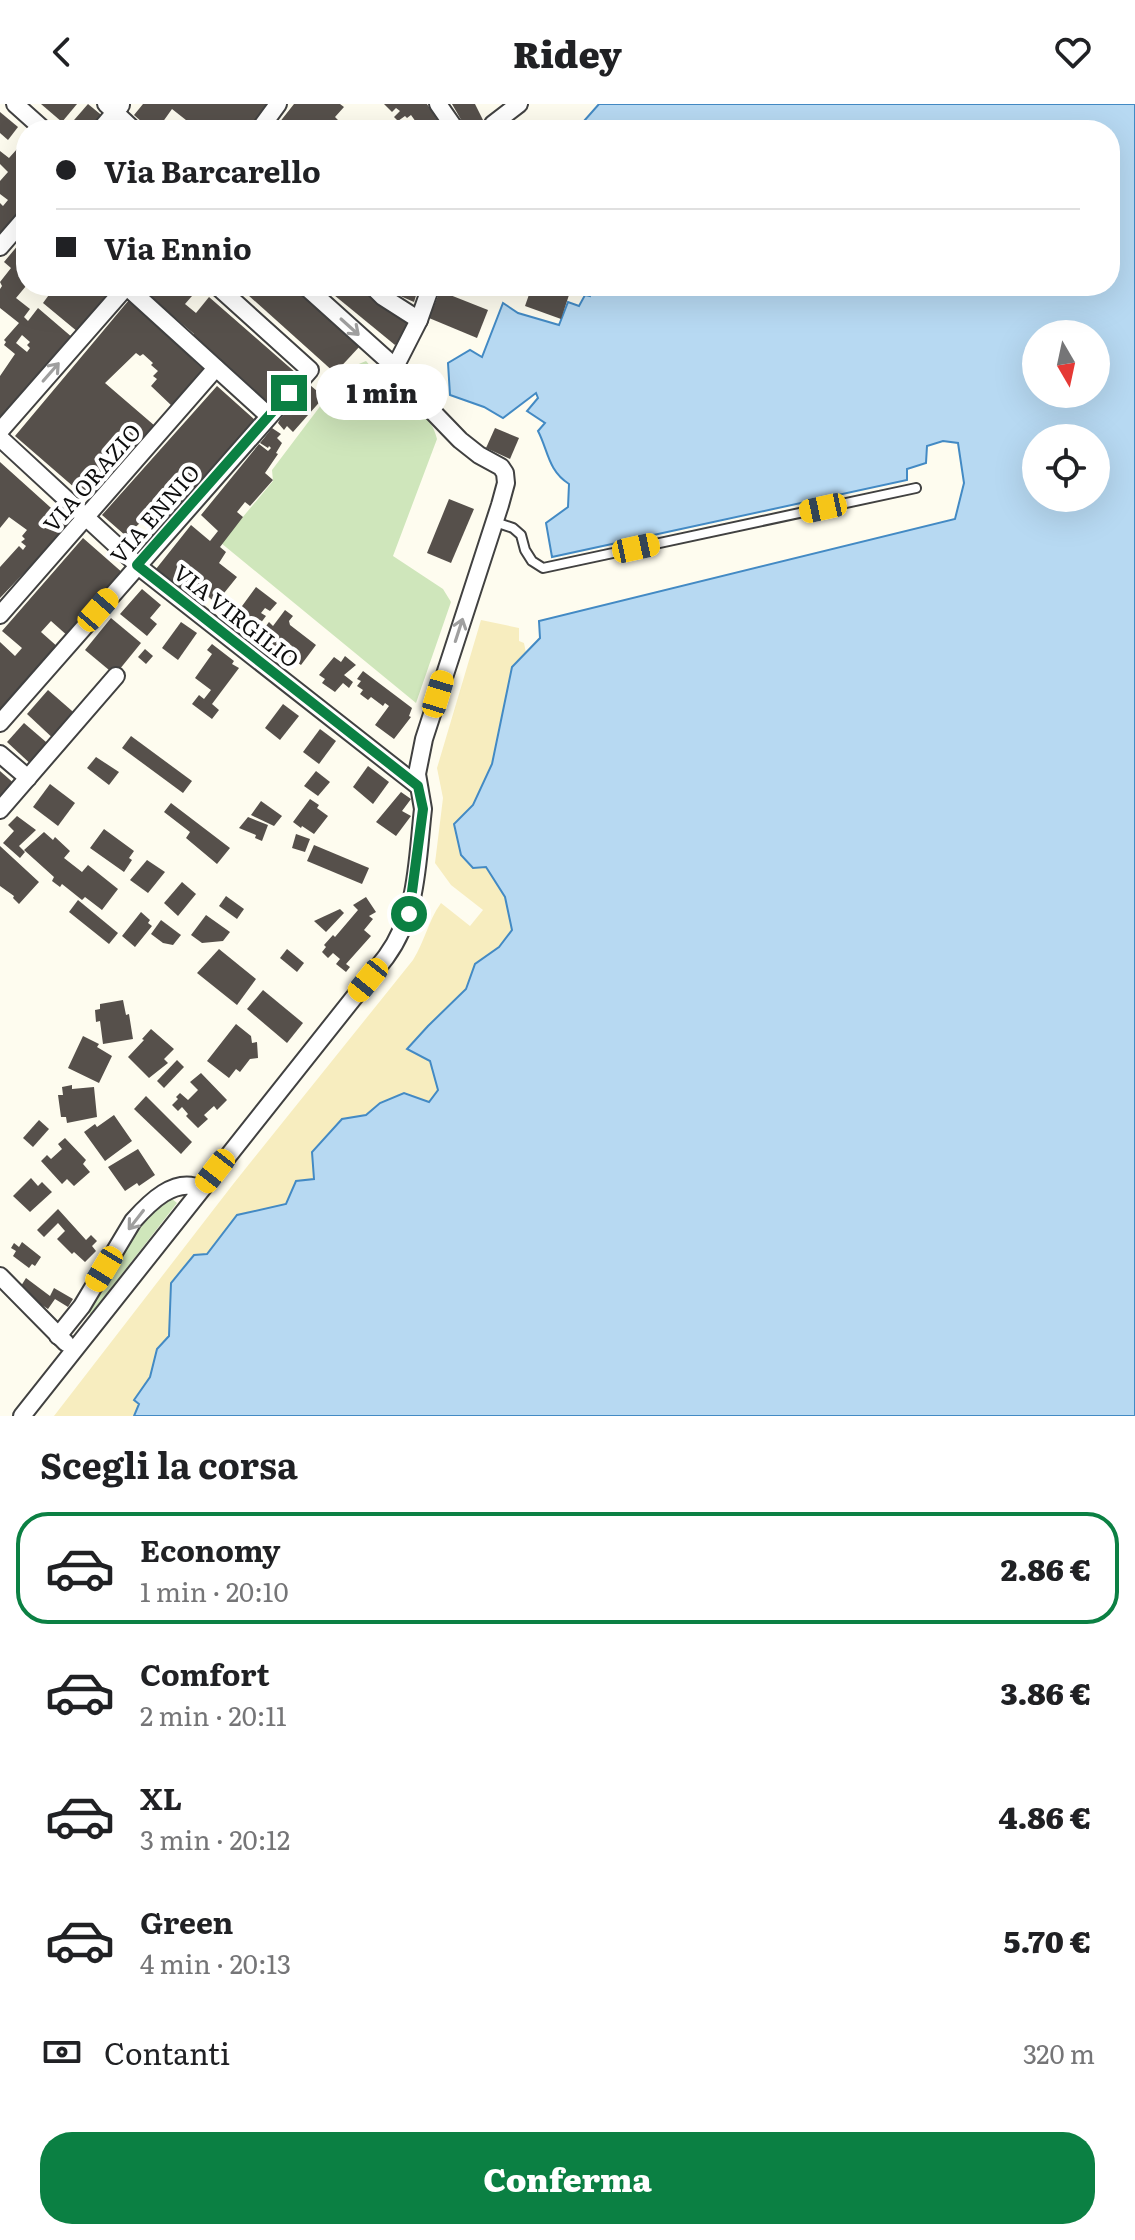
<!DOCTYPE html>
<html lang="it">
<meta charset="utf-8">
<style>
body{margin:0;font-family:Literata,serif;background:#f6f6f6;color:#202124;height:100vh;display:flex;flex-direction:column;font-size:30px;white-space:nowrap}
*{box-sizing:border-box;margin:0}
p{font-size:26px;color:#757577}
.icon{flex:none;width:44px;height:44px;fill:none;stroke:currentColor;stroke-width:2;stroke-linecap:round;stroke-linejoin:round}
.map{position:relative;height:1312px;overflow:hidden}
.panel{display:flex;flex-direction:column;background:#fff;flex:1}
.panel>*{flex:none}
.top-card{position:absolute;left:16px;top:16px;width:1104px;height:176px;border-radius:32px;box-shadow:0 8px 32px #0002;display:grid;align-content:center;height:176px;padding:0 40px;background:#fff}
.needle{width:52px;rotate:171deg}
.fabs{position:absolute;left:1022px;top:216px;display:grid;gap:16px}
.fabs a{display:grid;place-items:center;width:88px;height:88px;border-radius:50%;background:#fff;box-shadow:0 8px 32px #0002;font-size:40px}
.end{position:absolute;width:36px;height:36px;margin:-18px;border:10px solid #0b8043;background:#fff;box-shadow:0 0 0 4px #fff}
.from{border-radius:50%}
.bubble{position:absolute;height:56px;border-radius:28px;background:#fff;box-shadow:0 8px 32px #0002;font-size:26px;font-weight:800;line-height:56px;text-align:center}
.car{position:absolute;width:24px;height:48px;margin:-24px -12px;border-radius:10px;box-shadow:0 0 6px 2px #0007;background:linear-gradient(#f5c518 24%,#345 0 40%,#f5c518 0 76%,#345 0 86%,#f5c518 0)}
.top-card b{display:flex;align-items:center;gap:28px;height:76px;font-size:30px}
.top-card b+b{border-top:2px solid #e0e0e0}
.top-card i{width:20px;height:20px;background:#202124}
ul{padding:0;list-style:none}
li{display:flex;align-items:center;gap:24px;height:112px;margin:0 16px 12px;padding:0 24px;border:4px solid transparent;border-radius:32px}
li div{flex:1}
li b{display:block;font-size:30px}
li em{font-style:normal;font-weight:800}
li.current{border-color:#0b8043}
li>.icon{width:72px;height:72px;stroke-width:1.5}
h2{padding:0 40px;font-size:36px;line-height:96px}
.pay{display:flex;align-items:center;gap:20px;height:88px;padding:0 40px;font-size:30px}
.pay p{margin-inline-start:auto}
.button{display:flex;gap:16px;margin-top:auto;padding:16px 40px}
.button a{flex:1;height:92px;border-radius:32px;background:#0b8043;color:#fff;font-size:32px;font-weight:800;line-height:92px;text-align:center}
header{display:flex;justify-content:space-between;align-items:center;height:104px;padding:0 40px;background:#fff;font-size:36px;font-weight:800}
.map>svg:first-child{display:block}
.green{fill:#cfe6bb}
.sand{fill:#f7edbf}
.water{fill:#b7d9f2;stroke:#438ac4;stroke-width:2;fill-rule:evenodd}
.building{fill:#56504b;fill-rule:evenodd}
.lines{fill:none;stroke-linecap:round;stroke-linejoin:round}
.service-casing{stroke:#414141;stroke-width:12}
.minor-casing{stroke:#414141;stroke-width:20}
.service{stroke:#fff;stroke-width:8}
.minor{stroke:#fff;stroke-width:16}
.oneway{stroke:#9f9f9f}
.route{stroke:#0b8043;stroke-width:10}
.labels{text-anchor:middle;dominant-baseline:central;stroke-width:8;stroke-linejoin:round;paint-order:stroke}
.street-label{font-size:22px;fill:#0e0e0e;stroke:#fff}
</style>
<header><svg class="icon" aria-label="back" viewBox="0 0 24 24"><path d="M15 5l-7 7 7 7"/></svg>Ridey<svg class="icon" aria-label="heart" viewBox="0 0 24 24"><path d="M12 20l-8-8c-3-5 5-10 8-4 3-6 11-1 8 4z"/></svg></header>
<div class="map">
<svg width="1135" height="1312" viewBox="0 0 1135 1312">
<rect width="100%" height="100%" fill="#fefcef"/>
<g class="green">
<path d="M366,257c8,9 16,20 25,29 19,18 39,20 46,49l-44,117 50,33 8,13 -35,101 -195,-160 52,-62 -1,-11 77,-102z"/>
<path d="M172,1095l5,4 -86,111 -3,-1c22,-37 46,-92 84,-114z"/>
</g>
<path class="sand" d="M481,516l38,8v13l5,2 2,10 -14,14 -20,97 -19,41 -19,19 32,42 19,31 7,33 -13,17 -24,17 -9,25 -38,37 -21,23 23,12 8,29 -9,12 -49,1 -14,12 -24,4 -28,60 -28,25 -49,11 -30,39 -36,29 -2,53 -12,13 -7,28 -16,22 5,5 -5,12h-80l180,-233 179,-223c12,-19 15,-39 28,-57l29,23 13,-16 -32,-25 -16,-22 8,-65 -6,-30z"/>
<path class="water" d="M599,0h536v1312h-1001l5,-12 -5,-4 16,-23 7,-28 12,-13 2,-53 23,-28 13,-1 30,-39 49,-11 10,-23 18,-2 -2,-27 30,-33 24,-4 14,-12 24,-10 25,9 9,-12 -8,-29 -23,-12 21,-23 38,-37 9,-25 24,-17 13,-17 -7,-33 -19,-30 -13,1 -12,-13 -7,-31 19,-19 19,-41 20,-97 28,-29 -1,-17 416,-102 9,-36 -6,-40 -15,-2 -16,5 -1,17 -19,6v11l-355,77 -6,-34 22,-16 1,-23c-21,-13 -21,-34 -31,-53l7,-8 -18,-12 11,-13 -2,-5 -33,25 -19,-11 -34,-12 -2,-32 22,-13 12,7 21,-54 15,10 41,12 9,-23 11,4 6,-11 5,1 2,-7 -6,-3h524v-156h-534zM1036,230h60v60h-60zM1036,334h60v60h-60z"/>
<g class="building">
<polygon points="41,0 77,0 62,18"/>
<polygon points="88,0 105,14 95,26 71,26 68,23"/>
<polygon points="143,0 268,0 270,2 249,26 218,26 207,16 201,26 186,26 191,20 172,5 157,26 151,26 134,11"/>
<polygon points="294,0 340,0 344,3 335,13 348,26 287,26 279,19"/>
<polygon points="384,0 427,0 444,26 427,26 430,24 428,21 421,25 411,11 407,14 405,12 398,17 394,13 400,7 396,4 392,8"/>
<polygon points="452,0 475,0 486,22 482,24 483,26 467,26"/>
<polygon points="0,8 18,23 8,36 0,29"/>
<polygon points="26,35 26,60 23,58 16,66 26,75 26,106 0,137 0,99 3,102 8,96 0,90 0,77 8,68 0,60 0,47 9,54"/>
<path d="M19,140l7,6v36l-10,12 14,11 -6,8 4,4 10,-13 35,30 -73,84v-46l15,-22 -11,-9 2,-3 -2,-2 15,-17 -19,-15v-19l2,-3 -2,-4 11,-14 -7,-6zM22,231l8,7 -3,3 3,3 -3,4 -11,-9z"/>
<polygon points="52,182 116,182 78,228 43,199 51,188 49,186"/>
<polygon points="138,182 197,182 199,184 185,200 196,209 209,193 296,269 266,301 193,232 194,230"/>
<polygon points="238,182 293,182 360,242 335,269"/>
<polygon points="323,182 366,182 408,219 404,231 395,241"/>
<polygon points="385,182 419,182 414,198 398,191"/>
<polygon points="532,182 572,182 561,215 525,202"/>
<polygon points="440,187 488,206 477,234 429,214"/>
<polygon points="129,196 205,267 172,302 151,282 157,275 153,272 158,267 151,261 153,259 143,250 140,252 136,249 105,279 155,322 90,397 15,332"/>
<polygon points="310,281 324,293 293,328 287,322 284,326 278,319 280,315"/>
<polygon points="217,282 255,316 154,429 141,418 126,432 102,411"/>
<polygon points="272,324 281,330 277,334 282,339 276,349 278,350 265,369 273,376 250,402 245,398 237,408 243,413 220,443 226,448 219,459 237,473 216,499 189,477 182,486 156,465 191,421 210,437 218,427 201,411 259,340 268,347 271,344 269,342 268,344 260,339"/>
<polygon points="495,324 519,334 510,355 486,344"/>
<polygon points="0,358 70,421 0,494 0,463 19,442 23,446 26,442 21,438 25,435 22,432 27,426 9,413 0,424"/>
<polygon points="449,395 474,405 451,459 427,449"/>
<polygon points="83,434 124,470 69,533 51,517 41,528 59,544 0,612 0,538 15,552 22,544 2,527"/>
<polygon points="256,483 277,499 270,507 265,504 261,509 266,512 254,528 234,513"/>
<polygon points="142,485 161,501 150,514 157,520 147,532 120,510"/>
<polygon points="285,506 293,512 289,517 290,521 316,541 301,561 286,550 292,542 287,538 280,546 267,536 261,543 254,538 269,518 273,522"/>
<polygon points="111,514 141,539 115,571 85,546"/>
<polygon points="181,518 197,529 178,556 162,544"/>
<polygon points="212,540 234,557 232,560 239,564 212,600 219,606 212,615 192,600 199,591 204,595 211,586 195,574 212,550 207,546"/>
<polygon points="145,545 153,552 146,560 138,553"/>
<polygon points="345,552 356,561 344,571 353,578 349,584 343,579 335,588 322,579 325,575 319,571 334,553 341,558"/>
<polygon points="363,567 412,604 409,612 411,613 394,635 375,621 389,602 385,599 383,602 371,593 368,596 360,590 363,586 357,582 361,577 357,575"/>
<polygon points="48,586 79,613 57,638 27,610"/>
<polygon points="283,600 299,612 280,636 265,624"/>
<polygon points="24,619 53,644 35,664 7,638"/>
<polygon points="320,625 336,637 319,660 303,648"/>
<polygon points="131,632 192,677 183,689 122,644"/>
<polygon points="96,653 119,668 109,681 87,664"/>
<polygon points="368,662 389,678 373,700 353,683"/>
<polygon points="0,667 17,682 0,700"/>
<polygon points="316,667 330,678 318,692 304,682"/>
<polygon points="50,680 75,699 58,722 33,703"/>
<polygon points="401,688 411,695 402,707 411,712 396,732 376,718"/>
<polygon points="310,695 319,701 317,704 328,712 314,730 302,722 301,724 293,718"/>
<polygon points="261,697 282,712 274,722 251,711"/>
<polygon points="171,699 230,744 217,760 186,734 190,728 164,708"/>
<polygon points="17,712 36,726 19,742 25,748 20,754 3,739 14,727 8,721"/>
<polygon points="248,713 268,721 262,737 255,734 256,731 239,724"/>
<polygon points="104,725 134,747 129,754 132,756 124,768 90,744"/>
<polygon points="44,728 53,736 55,733 70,747 64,754 82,768 88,761 118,785 102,806 85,793 82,796 62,780 60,783 52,777 54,773 24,746"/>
<polygon points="296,730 310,735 305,748 292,744"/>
<polygon points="314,741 369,764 362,780 307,757"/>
<polygon points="0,742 39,778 19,800 13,794 14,792 0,782"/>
<polygon points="147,756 165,768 148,789 130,776"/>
<polygon points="182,778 196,790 178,812 164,799"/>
<polygon points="226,792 244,805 237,815 219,802"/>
<polygon points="366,793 376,808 369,812 373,815 364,826 371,832 346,860 350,863 346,868 336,860 340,855 333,849 328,854 322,848 326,843 324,841 333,831 335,833 358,806 353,801"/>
<polygon points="78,796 118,829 109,840 69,808"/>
<polygon points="340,805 344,809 326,828 314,817"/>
<polygon points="141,808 150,816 148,819 152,822 135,843 122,832"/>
<polygon points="206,811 230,828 223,837 202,839 191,831"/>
<polygon points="161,816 181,831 173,841 163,839 151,830"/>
<polygon points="219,845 256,875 237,901 197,869"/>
<polygon points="287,845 304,859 297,868 280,854"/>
<polygon points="263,886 303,919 287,939 247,905"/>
<polygon points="123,896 126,911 129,910 133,935 103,940 100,917 96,918 95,906 100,905 100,900"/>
<polygon points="236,920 251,932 252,939 257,938 258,954 250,955 240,968 236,965 229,974 207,957"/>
<polygon points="151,925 174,945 164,955 168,959 149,974 128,953 144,936 142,935"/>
<polygon points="83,932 99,940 97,943 112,952 99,979 68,964"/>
<polygon points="177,956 184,963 164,984 157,977"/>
<polygon points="201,969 227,996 217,1006 214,1002 204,1011 208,1015 198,1024 186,1012 188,1010 182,1003 178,1007 172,1001 178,995 176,993 180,989 188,996 198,986 190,978"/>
<polygon points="72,981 72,985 94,983 97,1013 67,1019 66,1013 61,1013 58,991 63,991 62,983"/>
<polygon points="146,992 192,1038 181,1050 134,1005"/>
<polygon points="114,1011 132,1037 105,1057 84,1028 95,1020 97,1023"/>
<polygon points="39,1016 49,1025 33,1043 23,1034"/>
<polygon points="65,1034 86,1056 83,1060 90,1068 74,1082 67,1075 62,1080 41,1057 47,1051 51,1055 62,1045 58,1040"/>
<polygon points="138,1045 155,1071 139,1082 137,1079 125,1087 108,1063"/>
<polygon points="31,1074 38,1082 42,1078 52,1088 30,1108 13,1092"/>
<polygon points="58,1105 86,1136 91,1131 97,1137 92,1142 96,1147 85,1158 74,1148 72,1150 57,1135 65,1127 58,1119 44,1133 37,1126"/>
<polygon points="22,1138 41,1153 35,1162 32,1160 29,1164 13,1152 16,1147 11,1144 14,1139 19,1143"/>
<polygon points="26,1174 50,1192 54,1184 73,1195 68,1203 55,1195 48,1205 37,1198 21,1182"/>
</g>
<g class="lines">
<g class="service-casing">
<polyline id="service" points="495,418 513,424 521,431 525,446 532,457 543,464 916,384"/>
</g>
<g class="minor-casing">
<g id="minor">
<polyline points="15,0 44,26"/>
<polyline points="106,0 134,26"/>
<polyline points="438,0 456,26"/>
<polyline points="100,26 121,1"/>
<polyline points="259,26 278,0"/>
<polyline points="490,26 493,20 519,0"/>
<polyline points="0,143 26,113"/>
<polyline points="126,182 269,312"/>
<polyline points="372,182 383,193 419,216"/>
<polyline points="395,263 419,216 431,182"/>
<polyline points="0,327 127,182"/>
<polyline points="0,334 143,466 418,682"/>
<polyline points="0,511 216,264"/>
<polyline points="0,619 310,266 217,182"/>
<polyline points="0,650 28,674"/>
<polyline points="0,706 116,572"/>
<polyline points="0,1172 66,1239"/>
<path d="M58,1232l24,-30 51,-85c16,-18 42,-45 68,-32"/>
<path d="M22,1312l364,-459c32,-43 31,-96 37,-148l-6,-35 7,-35 76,-234 6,-22 -1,-10 -4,-6 -22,-12 -19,-15 -56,-58 -9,-15 -90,-81"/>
</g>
</g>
<use href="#service" class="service"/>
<use href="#minor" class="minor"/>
</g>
<defs><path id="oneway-shaft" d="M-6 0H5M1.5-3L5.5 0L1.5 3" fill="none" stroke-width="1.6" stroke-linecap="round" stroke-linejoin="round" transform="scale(2)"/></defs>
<g class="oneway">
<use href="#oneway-shaft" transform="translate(350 223) rotate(42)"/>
<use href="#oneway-shaft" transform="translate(51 268) rotate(-49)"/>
<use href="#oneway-shaft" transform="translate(459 526) rotate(-72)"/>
<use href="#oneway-shaft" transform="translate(136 1116) rotate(128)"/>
</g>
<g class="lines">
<polyline class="route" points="289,289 137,461 418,682 423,705 409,810"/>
</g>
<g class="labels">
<g class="street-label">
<text transform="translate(91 373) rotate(-49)">VIA ORAZIO</text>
<text transform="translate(154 409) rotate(-49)">VIA ENNIO</text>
<text transform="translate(237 511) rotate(38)">VIA VIRGILIO</text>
</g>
</g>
</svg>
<div class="fabs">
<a><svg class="needle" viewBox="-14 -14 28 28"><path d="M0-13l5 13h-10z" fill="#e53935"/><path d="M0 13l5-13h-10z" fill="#757577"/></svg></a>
<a><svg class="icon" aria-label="locate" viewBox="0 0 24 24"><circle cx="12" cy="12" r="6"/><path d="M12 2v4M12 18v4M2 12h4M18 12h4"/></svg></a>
</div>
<i class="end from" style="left:409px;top:810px"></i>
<i class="end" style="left:289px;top:289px"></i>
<div class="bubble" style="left:316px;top:260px;width:132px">1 min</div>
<i class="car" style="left:823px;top:404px;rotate:258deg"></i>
<i class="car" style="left:636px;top:444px;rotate:78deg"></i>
<i class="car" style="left:98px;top:506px;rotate:41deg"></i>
<i class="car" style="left:438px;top:590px;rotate:17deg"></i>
<i class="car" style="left:368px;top:876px;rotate:219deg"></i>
<i class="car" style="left:215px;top:1067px;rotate:218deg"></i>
<i class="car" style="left:104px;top:1165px;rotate:211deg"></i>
<div class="top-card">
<b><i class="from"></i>Via Barcarello</b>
<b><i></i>Via Ennio</b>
</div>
</div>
<section class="panel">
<h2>Scegli la corsa</h2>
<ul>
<li class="current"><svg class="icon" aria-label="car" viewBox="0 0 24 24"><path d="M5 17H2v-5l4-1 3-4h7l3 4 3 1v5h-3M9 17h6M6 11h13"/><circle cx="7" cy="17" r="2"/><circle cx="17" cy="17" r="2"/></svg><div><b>Economy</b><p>1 min · 20:10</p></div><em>2.86 €</em></li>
<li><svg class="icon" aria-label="car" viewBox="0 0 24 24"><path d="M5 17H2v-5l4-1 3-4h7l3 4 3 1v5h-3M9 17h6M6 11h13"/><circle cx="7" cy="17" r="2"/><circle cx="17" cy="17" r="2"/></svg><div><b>Comfort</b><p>2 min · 20:11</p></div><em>3.86 €</em></li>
<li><svg class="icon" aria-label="car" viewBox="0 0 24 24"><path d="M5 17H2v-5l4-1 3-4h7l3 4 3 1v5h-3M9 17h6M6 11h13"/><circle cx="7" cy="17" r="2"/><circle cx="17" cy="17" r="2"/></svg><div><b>XL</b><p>3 min · 20:12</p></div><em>4.86 €</em></li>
<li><svg class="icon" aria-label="car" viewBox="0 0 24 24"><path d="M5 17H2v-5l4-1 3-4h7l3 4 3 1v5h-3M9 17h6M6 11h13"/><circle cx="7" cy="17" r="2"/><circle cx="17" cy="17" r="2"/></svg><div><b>Green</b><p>4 min · 20:13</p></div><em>5.70 €</em></li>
</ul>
<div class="pay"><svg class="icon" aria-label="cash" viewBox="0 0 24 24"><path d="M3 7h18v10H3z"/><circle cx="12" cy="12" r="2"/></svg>Contanti<p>320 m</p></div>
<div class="button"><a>Conferma</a></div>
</section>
